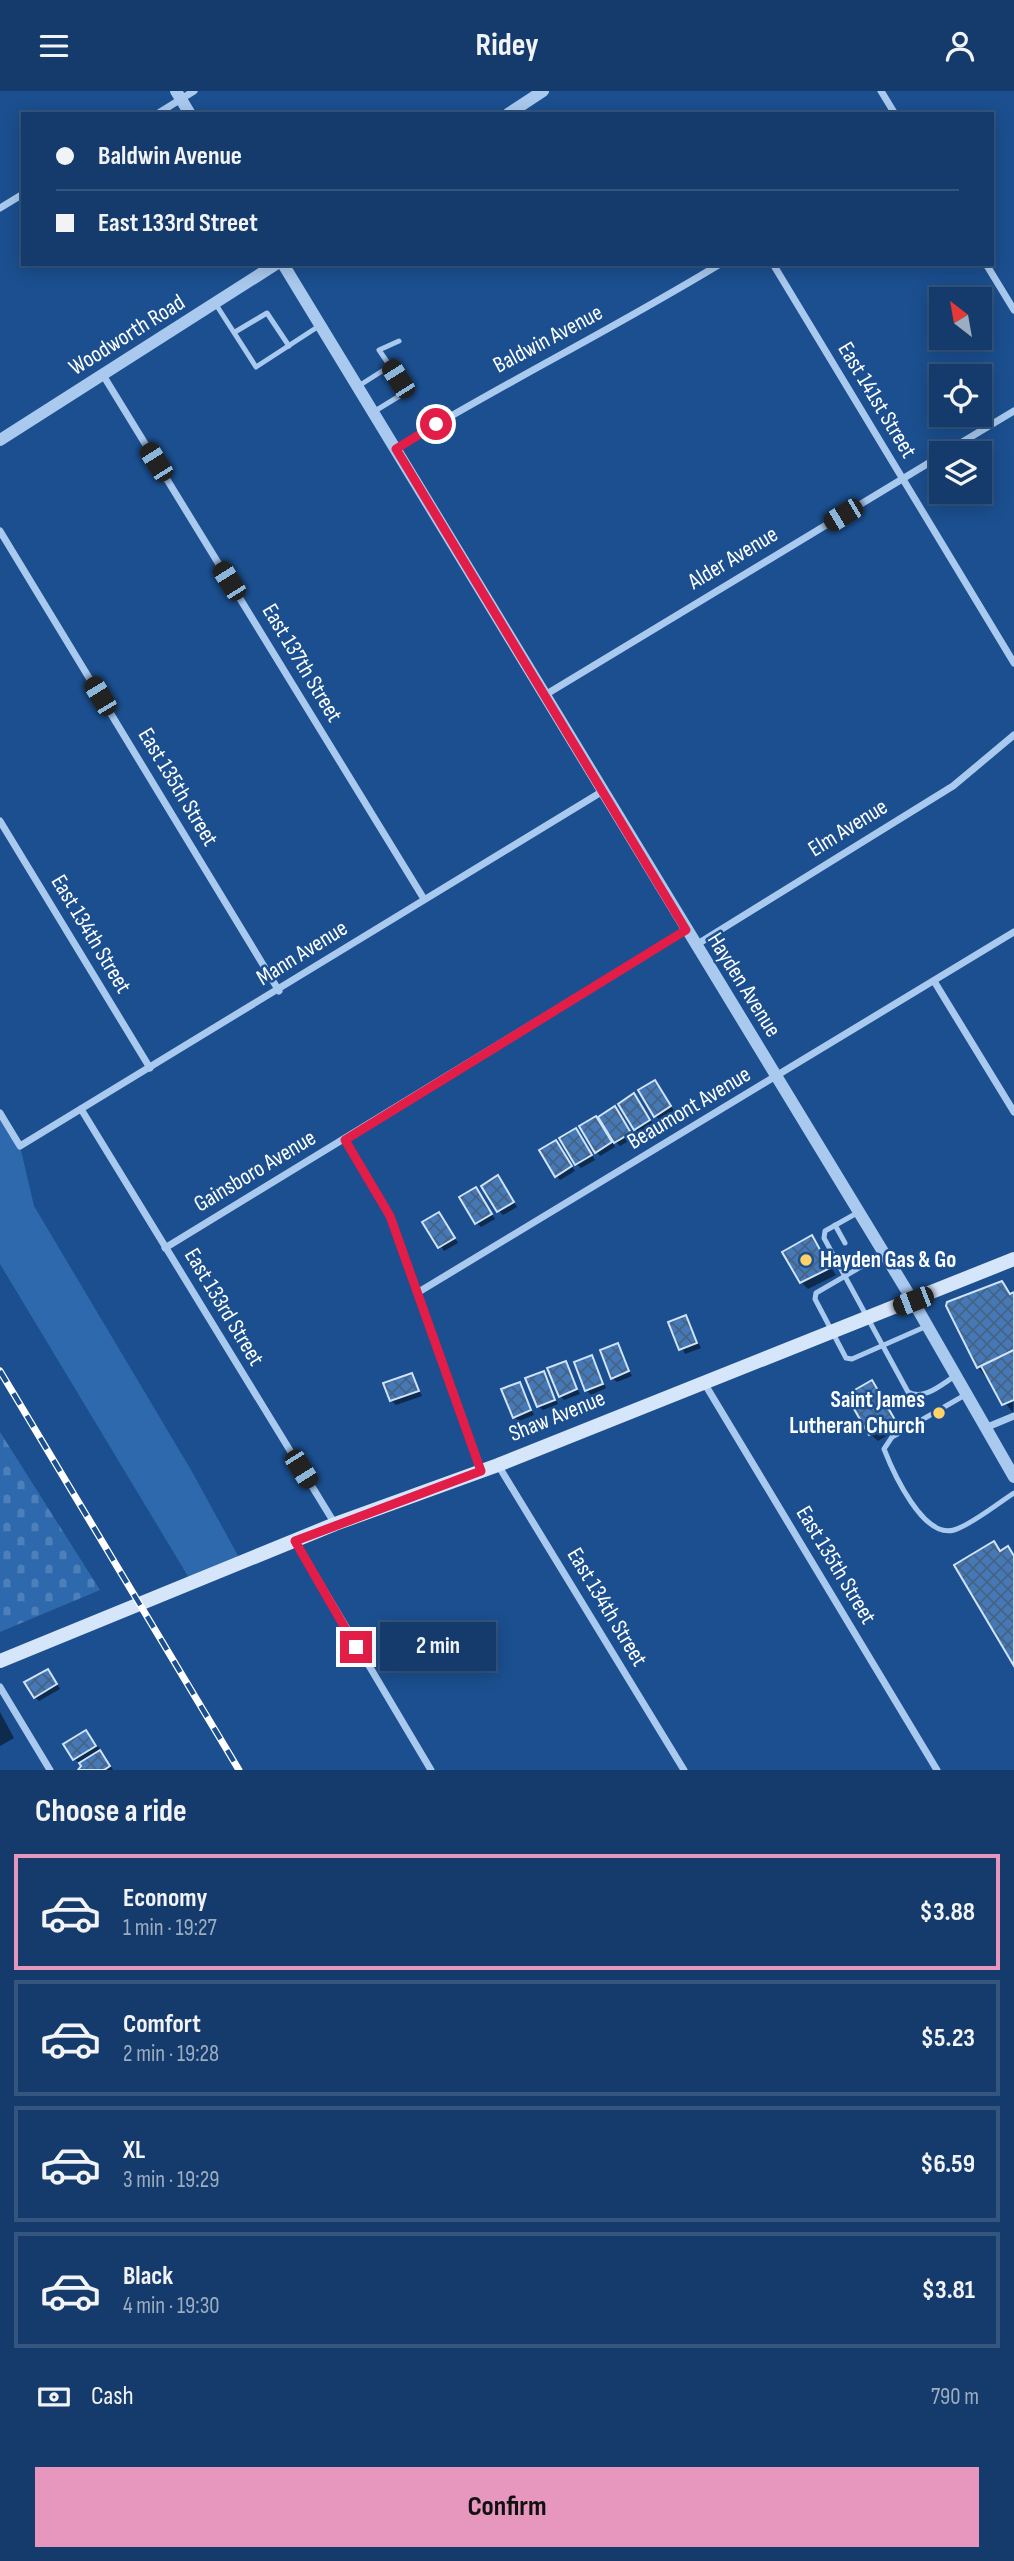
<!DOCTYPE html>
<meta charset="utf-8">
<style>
body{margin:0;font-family:"Sofia Sans Condensed",sans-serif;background:#214673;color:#f1f3f6;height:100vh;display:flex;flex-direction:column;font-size:26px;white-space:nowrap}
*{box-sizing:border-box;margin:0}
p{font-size:23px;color:#9dadc1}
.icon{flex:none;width:38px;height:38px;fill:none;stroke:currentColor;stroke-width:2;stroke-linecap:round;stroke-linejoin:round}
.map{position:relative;height:1679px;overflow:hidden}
.side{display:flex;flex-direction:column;background:#143b6b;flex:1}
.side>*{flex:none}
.hud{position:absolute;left:21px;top:21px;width:973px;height:154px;border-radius:0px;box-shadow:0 4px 18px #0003,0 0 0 2px #33557e;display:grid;align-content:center;height:154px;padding:0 35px;background:#143b6b}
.needle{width:46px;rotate:329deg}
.controls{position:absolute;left:929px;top:196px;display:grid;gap:14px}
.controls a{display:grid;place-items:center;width:63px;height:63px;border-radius:0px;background:#143b6b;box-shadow:0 4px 18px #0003,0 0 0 2px #33557e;font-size:35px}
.end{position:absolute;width:32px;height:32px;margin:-16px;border:9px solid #e11d48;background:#fff;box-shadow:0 0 0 4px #fff}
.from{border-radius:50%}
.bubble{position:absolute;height:49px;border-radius:0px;background:#143b6b;box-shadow:0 4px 18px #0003,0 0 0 2px #33557e;font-size:23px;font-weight:700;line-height:49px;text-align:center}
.car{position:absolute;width:21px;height:42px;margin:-21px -10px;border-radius:9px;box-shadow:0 0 5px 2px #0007;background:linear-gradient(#222 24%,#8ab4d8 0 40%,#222 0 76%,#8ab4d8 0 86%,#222 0)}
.hud b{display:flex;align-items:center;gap:24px;height:66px;font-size:26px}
.hud b+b{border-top:2px solid #33557e}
.hud i{width:18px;height:18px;background:#f1f3f6}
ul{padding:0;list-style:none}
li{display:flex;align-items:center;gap:21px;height:116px;margin:0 14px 10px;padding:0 21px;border:4px solid #33557e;border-radius:0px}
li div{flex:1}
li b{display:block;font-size:26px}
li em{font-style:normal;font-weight:700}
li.active{border-color:#e797bd}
li>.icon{width:63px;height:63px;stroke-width:1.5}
h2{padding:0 35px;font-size:32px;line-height:84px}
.pay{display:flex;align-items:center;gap:18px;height:77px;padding:0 35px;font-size:26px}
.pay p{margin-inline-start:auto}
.action{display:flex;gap:14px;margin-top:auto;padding:14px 35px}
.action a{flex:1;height:80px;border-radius:0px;background:#e797bd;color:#111;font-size:28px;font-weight:700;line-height:80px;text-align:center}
header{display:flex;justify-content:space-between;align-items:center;height:91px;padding:0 35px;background:#143b6b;font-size:32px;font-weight:700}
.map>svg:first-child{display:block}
.green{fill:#2e69ad}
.cemetery{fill:url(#cemetery-stones)}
.shadow{fill:#0007}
.building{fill:url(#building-cross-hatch);stroke:#cfe3fa;stroke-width:2}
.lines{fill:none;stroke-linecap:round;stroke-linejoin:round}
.service{stroke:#a9c9ee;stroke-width:5}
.minor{stroke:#a9c9ee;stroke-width:7}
.tertiary{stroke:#a9c9ee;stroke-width:12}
.secondary{stroke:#d6e6fa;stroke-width:14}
.rail-casing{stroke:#fff;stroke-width:7}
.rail{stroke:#1b4f8f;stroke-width:4.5;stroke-dasharray:13;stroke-linecap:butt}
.route{stroke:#e11d48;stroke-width:9}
.poi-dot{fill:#ffd166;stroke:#1b4f8f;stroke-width:2.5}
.labels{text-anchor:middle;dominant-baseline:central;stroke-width:5;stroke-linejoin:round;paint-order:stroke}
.street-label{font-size:23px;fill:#fff;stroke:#1b4f8f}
.poi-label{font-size:23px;font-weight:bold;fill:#fff;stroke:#1b4f8f;text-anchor:start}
</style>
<header><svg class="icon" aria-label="menu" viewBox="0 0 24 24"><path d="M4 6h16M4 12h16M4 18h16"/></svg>Ridey<svg class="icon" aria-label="person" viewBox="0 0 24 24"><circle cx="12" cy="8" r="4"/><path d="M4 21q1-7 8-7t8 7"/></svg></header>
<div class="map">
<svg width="1014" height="1679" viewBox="0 0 1014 1679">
<defs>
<pattern id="cemetery-stones" width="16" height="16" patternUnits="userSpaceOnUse" patternTransform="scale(1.75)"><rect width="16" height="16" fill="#2e69ad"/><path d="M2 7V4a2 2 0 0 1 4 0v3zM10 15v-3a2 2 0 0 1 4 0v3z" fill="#4d80b9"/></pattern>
<pattern id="building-cross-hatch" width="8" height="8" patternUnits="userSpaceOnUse" patternTransform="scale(1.75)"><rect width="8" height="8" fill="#4478b7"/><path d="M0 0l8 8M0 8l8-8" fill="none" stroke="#486282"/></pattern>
</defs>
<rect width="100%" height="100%" fill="#1b4f8f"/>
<polygon class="green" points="0,1022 20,1055 34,1115 191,1379 242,1472 192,1492 0,1173"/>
<polygon class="cemetery" points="0,1341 100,1499 0,1541"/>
<g class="shadow">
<polygon points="659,996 674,1020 660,1029 655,1025"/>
<polygon points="634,1005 654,1034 639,1042 635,1038"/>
<polygon points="619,1022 634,1047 620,1055 610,1045 615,1056 600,1065 596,1060 595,1027 605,1037"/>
<polygon points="580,1044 595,1069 581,1077 576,1073"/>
<polygon points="560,1056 575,1080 560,1089 556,1084"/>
<polygon points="502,1091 517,1116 503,1124 499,1120"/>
<polygon points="476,1099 495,1128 481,1136 477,1132"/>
<polygon points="439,1123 458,1152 444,1160 425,1131"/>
<polygon points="811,1146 836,1184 808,1198 801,1191"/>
<polygon points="1001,1192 1014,1203 1013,1322 978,1276 948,1215"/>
<polygon points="685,1226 701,1257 685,1263 670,1232"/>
<polygon points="617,1254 632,1285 617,1291 612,1287"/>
<polygon points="592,1266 606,1297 591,1304 586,1299"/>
<polygon points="565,1272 580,1303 564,1309 560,1305"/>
<polygon points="543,1282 558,1313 543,1319 538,1315"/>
<polygon points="412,1284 422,1305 396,1314 391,1309"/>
<polygon points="872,1292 900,1337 878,1350 870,1343"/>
<polygon points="519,1293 534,1324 519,1330 514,1326"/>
<polygon points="52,1584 60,1598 39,1610 35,1606"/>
<polygon points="0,1621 14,1647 0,1655"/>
<polygon points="90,1645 105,1665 113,1679 80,1679 84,1675 74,1668"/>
</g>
<g class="building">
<polygon points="655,989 671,1015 654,1026 638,999"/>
<polygon points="634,1002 650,1029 634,1039 618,1013"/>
<polygon points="615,1015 631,1042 614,1052 598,1026"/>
<polygon points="596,1025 612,1051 595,1062 579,1035"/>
<polygon points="576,1037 592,1064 575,1074 559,1047"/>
<polygon points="556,1049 572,1075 555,1086 539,1059"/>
<polygon points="498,1084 514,1111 497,1121 481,1095"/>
<polygon points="476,1096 492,1123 475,1133 459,1106"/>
<polygon points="439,1121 455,1147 438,1157 422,1131"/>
<polygon points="812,1144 830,1177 800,1192 782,1161"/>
<polygon points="1002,1190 1010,1203 1014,1201 1014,1259 977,1277 946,1215 947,1211"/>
<polygon points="686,1224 697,1252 679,1259 668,1231"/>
<polygon points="618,1252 629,1280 611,1288 600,1259"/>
<polygon points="1014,1259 1014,1309 1002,1314 981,1275"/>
<polygon points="592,1264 603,1293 585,1300 574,1271"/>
<polygon points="566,1270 577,1298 559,1306 547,1277"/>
<polygon points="544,1280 555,1309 537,1316 525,1287"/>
<polygon points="412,1282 419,1300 390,1310 383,1292"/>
<polygon points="872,1289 895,1329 869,1344 846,1304"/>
<polygon points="520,1291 531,1319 513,1327 501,1298"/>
<polygon points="994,1450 1000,1460 1008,1455 1014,1465 1014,1575 954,1474"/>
<polygon points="48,1578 57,1593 34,1607 24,1591"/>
<polygon points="86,1639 96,1655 73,1669 63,1653"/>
<polygon points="100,1659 110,1675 104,1679 78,1679 81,1675 79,1672"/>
</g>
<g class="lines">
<g class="service">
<polyline points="215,212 256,276 319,235"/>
<polyline points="235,241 267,222 289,255"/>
<polyline points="390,275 379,259 399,250"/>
<polyline points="357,296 390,275 406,301 375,320"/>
<path d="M857,1122l-32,18 -1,7 84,154c16,9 34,-8 47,-16"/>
<polyline points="835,1134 845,1152"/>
<polyline points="883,1163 816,1202 815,1208 846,1267 852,1268 927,1235"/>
<path d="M965,1304l-73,42 -8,12c9,23 39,90 70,81 17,-5 44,-27 60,-37"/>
</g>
<g class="minor">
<polyline points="881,0 895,23"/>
<polyline points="157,23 194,0"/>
<polyline points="0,117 23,103"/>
<polyline points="773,173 1014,572"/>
<polyline points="986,173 1014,219"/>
<polyline points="103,284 424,808"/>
<path d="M395,358c107,-65 218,-120 325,-185"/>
<polyline points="944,362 1014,320"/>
<polyline points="0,440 279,900"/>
<polyline points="545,604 942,364"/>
<polyline points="0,730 150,977"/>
<polyline points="696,854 953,695 1014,644"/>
<polyline points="934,890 1014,1021"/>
<polyline points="81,1018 335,1433"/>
<polyline points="0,1022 20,1055 603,700"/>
<polyline points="345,1049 390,1125 481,1379"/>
<polyline points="165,1157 686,839"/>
<polyline points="417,1202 1014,841"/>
<polyline points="703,1290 937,1679"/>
<polyline points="985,1337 1014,1325"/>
<polyline points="498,1374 684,1679"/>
<polyline points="295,1450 431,1679"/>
<polyline points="0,1596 50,1679"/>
</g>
<g class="tertiary">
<polyline points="176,0 190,23"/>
<polyline points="508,23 543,0"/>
<polyline points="283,173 913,1210 1014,1386"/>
<polyline points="0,349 276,173"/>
</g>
<polyline class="secondary" points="0,1570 335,1433 498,1374 1014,1168"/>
<g class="rail-casing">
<polyline id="rail" points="0,1280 239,1679"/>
</g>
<use href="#rail" class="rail"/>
</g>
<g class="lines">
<polyline class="route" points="356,1556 295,1450 481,1380 390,1125 345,1049 686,839 396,358 436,333"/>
</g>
<g class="poi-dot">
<circle cx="806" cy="1169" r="7"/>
<circle cx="939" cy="1322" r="7"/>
</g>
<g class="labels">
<g class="street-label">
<text transform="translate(127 244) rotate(-32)">Woodworth Road</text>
<text transform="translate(548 248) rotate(-28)">Baldwin Avenue</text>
<text transform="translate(877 309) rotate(59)">East 141st Street</text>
<text transform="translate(733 467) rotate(-31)">Alder Avenue</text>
<text transform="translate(302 572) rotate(59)">East 137th Street</text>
<text transform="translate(178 696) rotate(59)">East 135th Street</text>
<text transform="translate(848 737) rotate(-32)">Elm Avenue</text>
<text transform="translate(91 843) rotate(59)">East 134th Street</text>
<text transform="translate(302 862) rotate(-32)">Mann Avenue</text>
<text transform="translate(744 894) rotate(58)">Hayden Avenue</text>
<text transform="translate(689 1017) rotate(-31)">Beaumont Avenue</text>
<text transform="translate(255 1080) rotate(-31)">Gainsboro Avenue</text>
<text transform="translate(224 1216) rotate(59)">East 133rd Street</text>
<text transform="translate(557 1325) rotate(-22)">Shaw Avenue</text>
<text transform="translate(836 1474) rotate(59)">East 135th Street</text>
<text transform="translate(607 1516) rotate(59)">East 134th Street</text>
</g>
<g class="poi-label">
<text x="820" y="1169">Hayden Gas &amp; Go</text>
<text x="925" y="1309" text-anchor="end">Saint James<tspan x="925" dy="26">Lutheran Church</tspan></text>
</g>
</g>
</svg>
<div class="controls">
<a><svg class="needle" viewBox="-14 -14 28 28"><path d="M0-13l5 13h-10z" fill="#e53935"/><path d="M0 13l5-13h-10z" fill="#9dadc1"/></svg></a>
<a><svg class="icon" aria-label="locate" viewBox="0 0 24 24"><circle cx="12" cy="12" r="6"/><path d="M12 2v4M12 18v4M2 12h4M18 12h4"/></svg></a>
<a><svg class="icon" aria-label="layers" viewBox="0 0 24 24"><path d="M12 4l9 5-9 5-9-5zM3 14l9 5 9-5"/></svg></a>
</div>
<i class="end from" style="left:436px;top:333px"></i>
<i class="end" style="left:356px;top:1556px"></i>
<div class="bubble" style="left:380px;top:1531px;width:116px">2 min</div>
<i class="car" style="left:398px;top:288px;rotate:328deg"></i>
<i class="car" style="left:156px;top:371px;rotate:328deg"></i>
<i class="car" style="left:843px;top:424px;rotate:239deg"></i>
<i class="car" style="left:229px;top:490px;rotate:328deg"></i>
<i class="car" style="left:100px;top:605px;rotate:329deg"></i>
<i class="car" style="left:913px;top:1210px;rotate:249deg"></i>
<i class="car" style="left:301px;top:1378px;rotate:148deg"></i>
<div class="hud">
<b><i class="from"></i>Baldwin Avenue</b>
<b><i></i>East 133rd Street</b>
</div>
</div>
<section class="side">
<h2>Choose a ride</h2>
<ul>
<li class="active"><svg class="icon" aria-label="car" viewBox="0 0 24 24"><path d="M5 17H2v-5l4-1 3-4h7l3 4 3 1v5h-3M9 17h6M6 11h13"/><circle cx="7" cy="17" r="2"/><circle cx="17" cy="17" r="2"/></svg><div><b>Economy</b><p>1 min · 19:27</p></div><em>$3.88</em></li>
<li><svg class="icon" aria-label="car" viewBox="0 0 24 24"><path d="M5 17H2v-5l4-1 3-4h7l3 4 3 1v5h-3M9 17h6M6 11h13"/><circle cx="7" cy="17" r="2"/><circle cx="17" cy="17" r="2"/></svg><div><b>Comfort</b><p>2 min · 19:28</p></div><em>$5.23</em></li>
<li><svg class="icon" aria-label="car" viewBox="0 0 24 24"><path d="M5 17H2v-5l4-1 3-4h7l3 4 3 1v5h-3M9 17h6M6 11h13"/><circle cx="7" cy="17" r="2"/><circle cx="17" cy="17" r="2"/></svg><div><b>XL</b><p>3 min · 19:29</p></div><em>$6.59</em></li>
<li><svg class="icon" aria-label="car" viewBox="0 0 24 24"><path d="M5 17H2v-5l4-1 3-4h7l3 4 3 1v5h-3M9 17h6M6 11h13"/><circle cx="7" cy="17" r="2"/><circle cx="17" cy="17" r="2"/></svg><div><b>Black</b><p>4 min · 19:30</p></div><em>$3.81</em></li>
</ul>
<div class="pay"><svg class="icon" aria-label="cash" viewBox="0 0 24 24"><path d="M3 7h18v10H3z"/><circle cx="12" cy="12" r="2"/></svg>Cash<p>790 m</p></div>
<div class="action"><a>Confirm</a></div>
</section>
